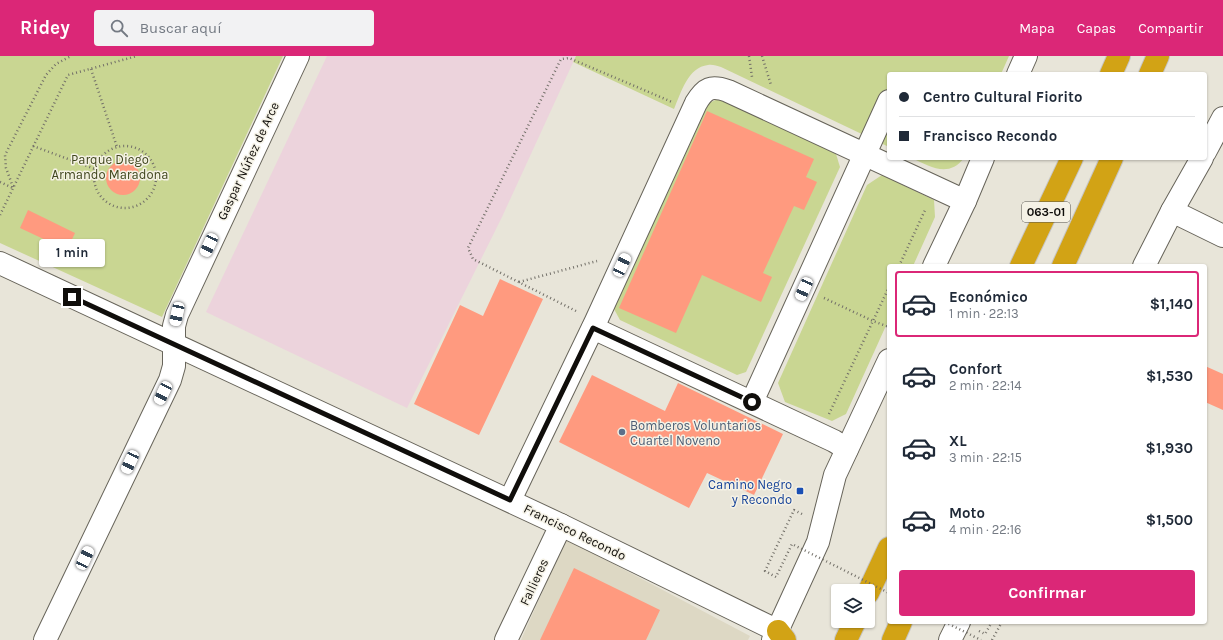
<!DOCTYPE html>
<html lang="es">
<meta charset="utf-8">
<style>
body{margin:0;font-family:Karla,sans-serif;background:#f2f2f3;color:#1f2937;height:100vh;display:flex;flex-direction:column;font-size:15px;white-space:nowrap}
*{box-sizing:border-box;margin:0}
p{font-size:13px;color:#747a83}
.icon{flex:none;width:22px;height:22px;fill:none;stroke:currentColor;stroke-width:2;stroke-linecap:round;stroke-linejoin:round}
.map{position:relative;flex:1;overflow:hidden}
.side{position:absolute;left:887px;top:208px;width:320px;height:360px;display:flex;flex-direction:column;background:#fff;border-radius:4px;box-shadow:0 1px 3px #0004}
.side>*{flex:none}
.hud{position:absolute;left:887px;top:16px;width:320px;height:88px;border-radius:4px;box-shadow:0 1px 3px #0004;display:grid;align-content:center;height:88px;padding:0 12px;background:#fff}
.controls{position:absolute;left:831px;top:528px;display:grid;gap:8px}
.controls a{display:grid;place-items:center;width:44px;height:44px;border-radius:4px;background:#fff;box-shadow:0 1px 3px #0004;font-size:20px}
.end{position:absolute;width:18px;height:18px;margin:-9px;border:5px solid #100e0b;background:#fff;box-shadow:0 0 0 2px #fff}
.from{border-radius:50%}
.bubble{position:absolute;height:28px;border-radius:4px;background:#fff;box-shadow:0 1px 3px #0004;font-size:13px;font-weight:700;line-height:28px;text-align:center}
.car{position:absolute;width:12px;height:24px;margin:-12px -6px;border-radius:5px;box-shadow:0 0 3px 1px #0007;background:linear-gradient(#fff 24%,#345 0 40%,#fff 0 76%,#345 0 86%,#fff 0)}
.hud b{display:flex;align-items:center;gap:14px;height:38px;font-size:15px}
.hud b+b{border-top:1px solid #e0e1e3}
.hud i{width:10px;height:10px;background:#1f2937}
ul{padding:7px 0 0;list-style:none}
li{display:flex;align-items:center;gap:12px;height:66px;margin:0 8px 6px;padding:0 4px;border:2px solid transparent;border-radius:4px}
li div{flex:1}
li b{display:block;font-size:15px}
li em{font-style:normal;font-weight:700}
li.selected{border-color:#db2777}
li>.icon{width:36px;height:36px;stroke-width:1.5}
.button{display:flex;gap:8px;margin-top:auto;padding:8px 12px}
.button a{flex:1;height:46px;border-radius:4px;background:#db2777;color:#fff;font-size:16px;font-weight:700;line-height:46px;text-align:center}
header{display:flex;align-items:center;gap:24px;box-sizing:border-box;height:56px;padding:0 20px;background:#db2777;color:#fff}
header strong{font-size:19px}
nav{display:flex;gap:22px;margin-inline-start:auto;font-size:14px}
.search{width:280px;height:36px;background:#f2f2f3;display:flex;align-items:center;gap:10px;box-sizing:border-box;padding:0 14px;border-radius:4px;color:#747a83;font-size:15px}
.map>svg:first-child{display:block}
.built{fill:#ddd8c4}
.industrial{fill:#ecd3dc}
.green{fill:#c9d692}
.building{fill:#ff9a7f}
.lines{fill:none;stroke-linecap:round;stroke-linejoin:round}
.minor-casing{stroke:#67645a;stroke-width:24}
.highway-casing{stroke:#c6c5c4;stroke-width:24}
.path{stroke:#726f68;stroke-width:2.5;stroke-dasharray:1 3;stroke-linecap:butt}
.minor{stroke:#fff;stroke-width:22}
.highway{stroke:#d2a315;stroke-width:22}
.path-bridge{stroke:#726f68;stroke-width:2.5;stroke-dasharray:1 3;stroke-linecap:butt}
.route{stroke:#100e0b;stroke-width:5}
.service-dot{fill:#5c6f8a;stroke:#f5f2e6;stroke-width:1.5}
.transit-dot{fill:#1a4fb4;stroke:#f5f2e6;stroke-width:1.5}
.labels{text-anchor:middle;dominant-baseline:central;stroke-width:3;stroke-linejoin:round;paint-order:stroke}
.shield{fill:#f5f2e6;stroke:#55524d;stroke-width:1}
.shield-label{font-size:12px;font-weight:bold;fill:#100e0b}
.park-label{font-size:13px;fill:#40471d;stroke:#f5f2e6}
.street-label{font-size:13px;fill:#100e0b;stroke:#f5f2e6}
.service-label{font-size:13px;fill:#4e5e75;stroke:#f5f2e6;text-anchor:start}
.transit-label{font-size:13px;fill:#164399;stroke:#f5f2e6;text-anchor:end}
</style>
<header>
<strong>Ridey</strong>
<div class="search"><svg class="icon" aria-label="search" viewBox="0 0 24 24"><circle cx="10" cy="10" r="6"/><path d="M15 15l6 6"/></svg>Buscar aquí</div>
<nav><a>Mapa</a><a>Capas</a><a>Compartir</a></nav>
</header>
<div class="map">
<svg width="1223" height="584" viewBox="0 0 1223 584">
<rect width="100%" height="100%" fill="#e8e5d9"/>
<polygon class="built" points="566,483 750,580 748,584 521,584"/>
<polygon class="industrial" points="327,0 576,0 502,161 407,352 206,256"/>
<g class="green">
<polygon points="0,0 283,0 162,261 0,187"/>
<path d="M576,0h433l-8,18h-112v73l-168,-80c-4,-1 -9,-3 -13,-2 -20,2 -27,28 -34,44l-101,-47z"/>
<polygon points="720,42 836,98 840,111 746,316 737,319 620,264 614,253 709,47"/>
<path d="M912,102h52c-15,20 -34,9 -52,0z"/>
<polygon points="882,119 934,144 935,161 913,210 889,210 889,263 846,358 832,365 785,346 778,327 867,129"/>
</g>
<g class="building">
<polygon points="707,55 814,103 806,121 817,126 804,154 794,150 763,217 772,221 761,246 702,219 676,277 619,252"/>
<circle cx="123" cy="122" r="17"/>
<polygon points="28,154 75,177 67,194 20,172"/>
<polygon points="500,223 543,243 479,379 414,348 460,249 483,260"/>
<polygon points="1205,310 1223,318 1223,354 1205,346"/>
<polygon points="592,319 665,355 678,327 783,378 754,439 707,417 689,452 559,386"/>
<polygon points="574,512 660,554 646,584 540,584"/>
</g>
<g class="lines">
<g class="minor-casing">
<g id="minor">
<polyline points="1018,18 1026,0"/>
<polyline points="1205,96 1223,62"/>
<polyline points="1172,155 1223,180"/>
<polyline points="0,207 561,469 778,575"/>
<polyline points="934,210 965,145 983,102"/>
<polyline points="1144,210 1172,155 1202,102"/>
<polyline points="593,272 834,385 847,393"/>
<polyline points="752,346 889,45"/>
<path d="M510,444l86,-179 100,-218c9,-15 15,-18 32,-12l237,110"/>
<polyline points="45,584 170,324 174,310 174,270 177,259 298,0"/>
<polyline points="506,584 561,469"/>
<polyline points="773,584 818,486 835,419 889,304"/>
<polyline points="950,584 959,566"/>
</g>
</g>
<g class="highway-casing">
<g id="highway">
<polyline points="1111,18 1119,0"/>
<polyline points="1150,18 1158,0"/>
<polyline points="1021,210 1072,102"/>
<polyline points="1063,210 1112,102"/>
<polyline points="868,537 889,492"/>
<polyline points="778,575 785,584"/>
<polyline points="846,584 855,565"/>
<polyline points="893,584 901,566"/>
</g>
</g>
<g class="path">
<polyline points="749,0 752,21"/>
<polyline points="762,0 771,29"/>
<polyline points="91,13 117,91"/>
<polyline points="33,90 95,113"/>
<circle cx="125" cy="121" r="31"/>
<polyline points="0,126 13,132"/>
<polyline points="13,131 6,112 5,99 46,19 56,8 71,0"/>
<polyline points="0,159 68,19 137,0"/>
<polyline points="899,210 926,152"/>
<polyline points="519,226 597,205"/>
<polyline points="824,242 873,265 889,271"/>
<polyline points="576,255 473,203 468,192 561,3 569,2 672,46"/>
<polyline points="829,358 889,231"/>
<polyline points="979,575 985,578 992,566"/>
<polyline points="992,584 1002,566"/>
</g>
<use href="#minor" class="minor"/>
<use href="#highway" class="highway"/>
<g class="path-bridge">
<polyline points="802,458 794,454 765,515 776,521 792,488 889,537"/>
<polyline points="945,566 981,584"/>
</g>
</g>
<g class="lines">
<polyline class="route" points="72,241 510,444 593,272 752,346"/>
</g>
<circle class="service-dot" cx="622" cy="376" r="4"/>
<rect class="transit-dot" x="796" y="431" width="8" height="8" rx="2"/>
<g class="labels">
<rect class="shield" x="1022" y="146" width="48" height="20" rx="3"/>
<g class="shield-label">
<text x="1046" y="156">063-01</text>
</g>
<g class="park-label">
<text x="110" y="103">Parque Diego<tspan x="110" dy="15">Armando Maradona</tspan></text>
</g>
<g class="street-label">
<text transform="translate(248 105) rotate(-65)">Gaspar Núñez de Arce</text>
<text transform="translate(575 476) rotate(26)">Francisco Recondo</text>
<text transform="translate(534 526) rotate(-65)">Fallieres</text>
</g>
<g class="service-label">
<text x="630" y="369">Bomberos Voluntarios<tspan x="630" dy="15">Cuartel Noveno</tspan></text>
</g>
<g class="transit-label">
<text x="792" y="428">Camino Negro<tspan x="792" dy="15">y Recondo</tspan></text>
</g>
</g>
</svg>
<div class="controls">
<a><svg class="icon" aria-label="layers" viewBox="0 0 24 24"><path d="M12 4l9 5-9 5-9-5zM3 14l9 5 9-5"/></svg></a>
</div>
<i class="end from" style="left:752px;top:346px"></i>
<i class="end" style="left:72px;top:241px"></i>
<div class="bubble" style="left:39px;top:183px;width:66px">1 min</div>
<i class="car" style="left:209px;top:189px;rotate:205deg"></i>
<i class="car" style="left:622px;top:209px;rotate:25deg"></i>
<i class="car" style="left:804px;top:233px;rotate:204deg"></i>
<i class="car" style="left:177px;top:258px;rotate:192deg"></i>
<i class="car" style="left:163px;top:337px;rotate:206deg"></i>
<i class="car" style="left:130px;top:406px;rotate:205deg"></i>
<i class="car" style="left:85px;top:502px;rotate:25deg"></i>
<div class="hud">
<b><i class="from"></i>Centro Cultural Fiorito</b>
<b><i></i>Francisco Recondo</b>
</div>
<section class="side">
<ul>
<li class="selected"><svg class="icon" aria-label="car" viewBox="0 0 24 24"><path d="M5 17H2v-5l4-1 3-4h7l3 4 3 1v5h-3M9 17h6M6 11h13"/><circle cx="7" cy="17" r="2"/><circle cx="17" cy="17" r="2"/></svg><div><b>Económico</b><p>1 min · 22:13</p></div><em>$1,140</em></li>
<li><svg class="icon" aria-label="car" viewBox="0 0 24 24"><path d="M5 17H2v-5l4-1 3-4h7l3 4 3 1v5h-3M9 17h6M6 11h13"/><circle cx="7" cy="17" r="2"/><circle cx="17" cy="17" r="2"/></svg><div><b>Confort</b><p>2 min · 22:14</p></div><em>$1,530</em></li>
<li><svg class="icon" aria-label="car" viewBox="0 0 24 24"><path d="M5 17H2v-5l4-1 3-4h7l3 4 3 1v5h-3M9 17h6M6 11h13"/><circle cx="7" cy="17" r="2"/><circle cx="17" cy="17" r="2"/></svg><div><b>XL</b><p>3 min · 22:15</p></div><em>$1,930</em></li>
<li><svg class="icon" aria-label="car" viewBox="0 0 24 24"><path d="M5 17H2v-5l4-1 3-4h7l3 4 3 1v5h-3M9 17h6M6 11h13"/><circle cx="7" cy="17" r="2"/><circle cx="17" cy="17" r="2"/></svg><div><b>Moto</b><p>4 min · 22:16</p></div><em>$1,500</em></li>
</ul>
<div class="button"><a>Confirmar</a></div>
</section>
</div>
